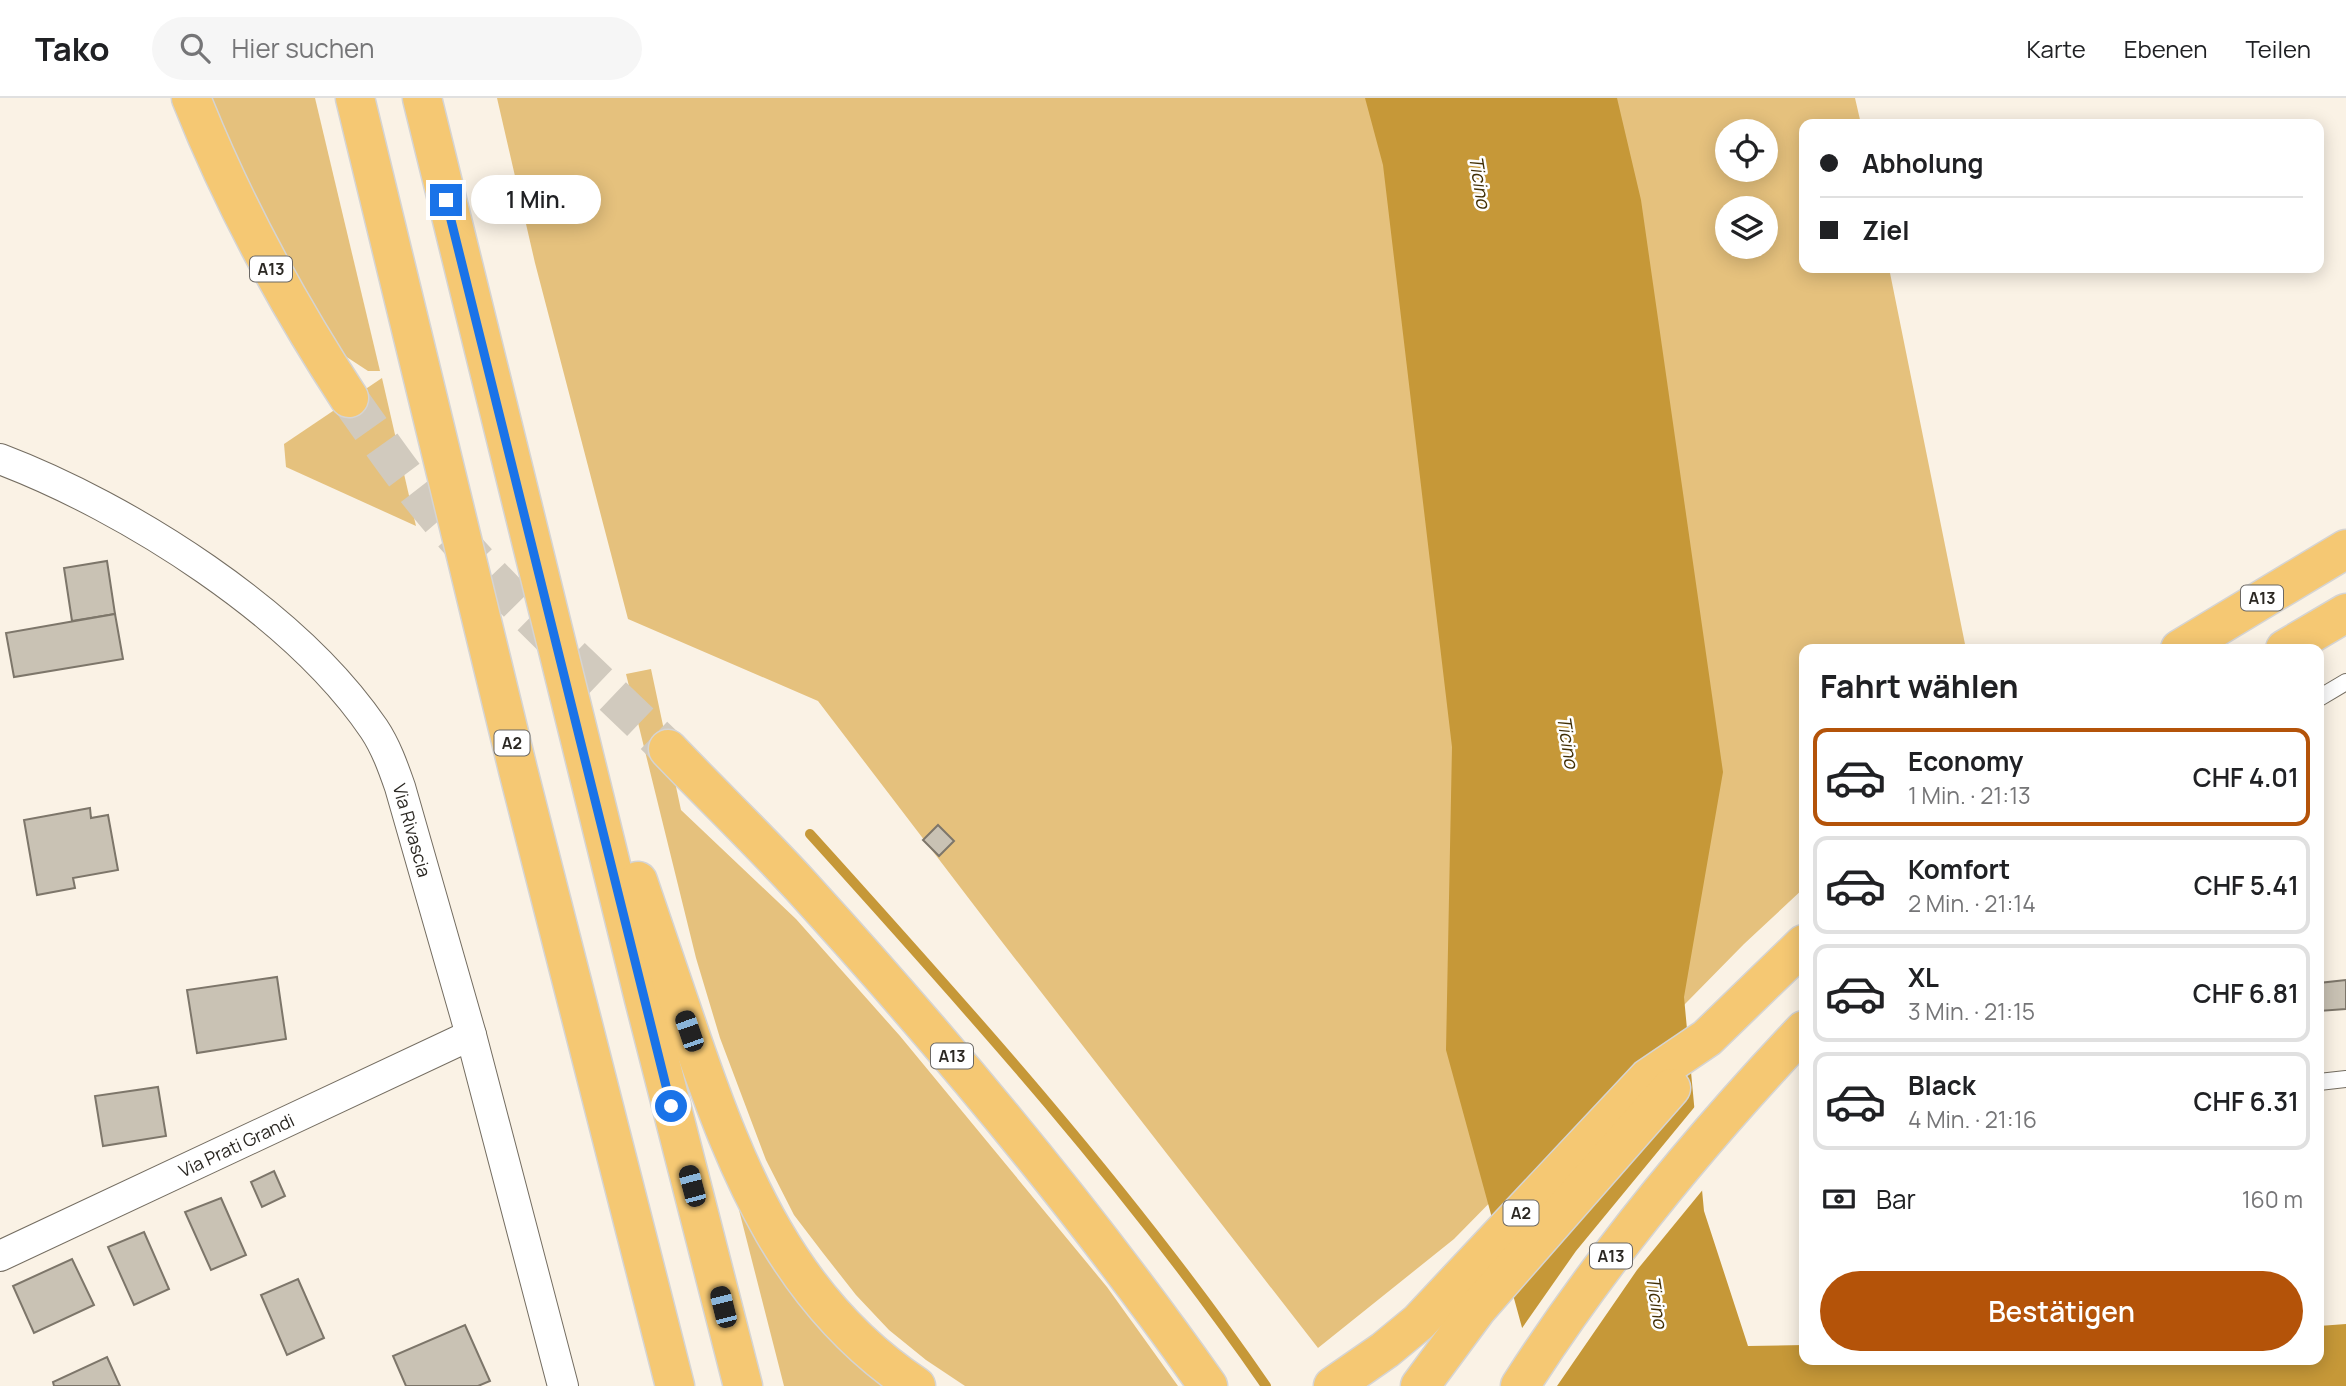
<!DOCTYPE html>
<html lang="de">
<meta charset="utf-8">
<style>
body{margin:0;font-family:Manrope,sans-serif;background:#f6f6f6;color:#202124;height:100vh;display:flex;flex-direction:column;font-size:26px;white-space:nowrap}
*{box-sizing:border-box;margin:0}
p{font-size:23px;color:#757577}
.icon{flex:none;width:38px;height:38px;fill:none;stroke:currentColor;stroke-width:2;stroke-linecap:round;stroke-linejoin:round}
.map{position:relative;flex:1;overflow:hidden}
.sheet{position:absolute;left:1799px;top:546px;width:525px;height:721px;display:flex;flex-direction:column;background:#fff;border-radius:14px;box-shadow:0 4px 18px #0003}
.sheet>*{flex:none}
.top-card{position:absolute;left:1799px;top:21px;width:525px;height:154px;border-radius:14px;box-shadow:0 4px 18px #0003;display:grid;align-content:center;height:154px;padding:0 21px;background:#fff}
.controls{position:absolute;left:1715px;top:21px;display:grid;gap:14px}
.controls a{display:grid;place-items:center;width:63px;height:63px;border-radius:50%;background:#fff;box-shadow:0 4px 18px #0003;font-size:35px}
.end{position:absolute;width:32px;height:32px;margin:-16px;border:9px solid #1a73e8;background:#fff;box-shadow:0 0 0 4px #fff}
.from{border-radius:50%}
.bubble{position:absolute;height:49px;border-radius:24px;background:#fff;box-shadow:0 4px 18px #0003;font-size:23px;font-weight:600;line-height:49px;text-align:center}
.car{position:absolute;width:21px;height:42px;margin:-21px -10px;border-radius:9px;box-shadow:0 0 5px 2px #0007;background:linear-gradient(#222 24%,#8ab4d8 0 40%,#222 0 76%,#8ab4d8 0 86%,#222 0)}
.top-card b{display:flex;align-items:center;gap:24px;height:66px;font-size:26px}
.top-card b+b{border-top:2px solid #e0e0e0}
.top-card i{width:18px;height:18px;background:#202124}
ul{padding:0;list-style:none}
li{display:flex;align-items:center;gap:21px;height:98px;margin:0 14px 10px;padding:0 7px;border:4px solid #e0e0e0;border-radius:14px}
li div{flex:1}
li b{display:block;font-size:26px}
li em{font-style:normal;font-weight:600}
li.on{border-color:#b45309}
li>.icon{width:63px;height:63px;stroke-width:1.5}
h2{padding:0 21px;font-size:32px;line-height:84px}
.pay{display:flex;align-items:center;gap:18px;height:77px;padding:0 21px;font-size:26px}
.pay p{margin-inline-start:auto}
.primary-button{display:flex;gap:14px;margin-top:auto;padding:14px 21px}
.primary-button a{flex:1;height:80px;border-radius:42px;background:#b45309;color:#fff;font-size:28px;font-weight:600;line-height:80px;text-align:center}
header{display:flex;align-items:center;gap:42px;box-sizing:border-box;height:98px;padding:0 35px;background:#fff;border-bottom:2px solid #e0e0e0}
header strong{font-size:33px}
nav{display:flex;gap:38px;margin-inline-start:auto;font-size:24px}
.search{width:490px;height:63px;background:#f6f6f6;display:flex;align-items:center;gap:18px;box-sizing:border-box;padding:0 24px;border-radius:38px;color:#757577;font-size:26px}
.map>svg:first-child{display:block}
.green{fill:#e5c17d;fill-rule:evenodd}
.water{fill:#c69838}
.pier{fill:#faf2e5}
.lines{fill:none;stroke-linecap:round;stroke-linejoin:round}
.stream{stroke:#c69838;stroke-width:10}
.building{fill:#c9c2b4;stroke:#7d766a;stroke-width:2}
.highway-tunnel{stroke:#d1cabe;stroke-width:38;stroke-dasharray:38 19;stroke-linecap:butt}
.lane-casing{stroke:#746d61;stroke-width:18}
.street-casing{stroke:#746d61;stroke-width:32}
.highway-casing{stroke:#d5d4d3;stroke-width:41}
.lane{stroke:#fff;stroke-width:16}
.street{stroke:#fff;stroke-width:30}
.highway{stroke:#f5c873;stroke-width:38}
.route{stroke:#1a73e8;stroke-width:9}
.labels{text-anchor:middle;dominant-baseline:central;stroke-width:5;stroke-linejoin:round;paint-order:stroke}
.shield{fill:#fff;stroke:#6b6865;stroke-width:2}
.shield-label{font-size:16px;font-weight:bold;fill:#2b2823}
.street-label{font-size:18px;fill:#2b2823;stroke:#fff}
.water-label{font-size:19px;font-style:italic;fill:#422f05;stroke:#fff}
</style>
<header>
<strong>Tako</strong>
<div class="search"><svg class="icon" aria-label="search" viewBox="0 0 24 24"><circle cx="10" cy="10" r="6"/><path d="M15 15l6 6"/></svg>Hier suchen</div>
<nav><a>Karte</a><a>Ebenen</a><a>Teilen</a></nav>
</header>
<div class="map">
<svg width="2346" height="1288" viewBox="0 0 2346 1288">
<rect width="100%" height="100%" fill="#faf2e5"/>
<g class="green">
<polygon points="206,0 315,0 380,273 368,273 333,250 299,193"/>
<path d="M497,0h1358l6,26h-57v144h85l77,381h-162v239l-60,56 -290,295 -136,109 -319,-410 -181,-237 -190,-82 -93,-356zM1727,33h39v39h-39zM1727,110h39v39h-39z"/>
<polygon points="382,280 416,428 286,369 284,346"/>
<polygon points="651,571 681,712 796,821 900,938 1107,1189 1178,1288 965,1288 926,1262 889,1232 856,1197 823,1155 794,1117 766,1062 720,940 696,860 626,576"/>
<polygon points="739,1112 784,1179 888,1288 784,1288"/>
</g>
<polygon class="water" points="1365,0 1617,0 1641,102 1723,674 1684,899 1704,1113 1748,1248 1804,1247 1804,1262 2319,1262 2319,1228 2346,1226 2346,1288 1538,1288 1446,952 1452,649 1383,67"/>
<polygon class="pier" points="1697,1006 1705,1089 1637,1172 1557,1288 1535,1288 1520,1233 1576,1153"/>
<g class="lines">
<path class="stream" d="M810,736c160,177 321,356 456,552"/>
</g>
<g class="building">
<polygon points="107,463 115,516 72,523 64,470"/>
<polygon points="115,516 123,561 14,579 6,535"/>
<polygon points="90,710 91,720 108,717 118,772 73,780 75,790 37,797 24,722"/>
<polygon points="938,727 954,743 939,758 923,742"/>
<polygon points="277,879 286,941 197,955 187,892"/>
<polygon points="2346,882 2346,911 2319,913 2319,885"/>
<polygon points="158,989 166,1038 103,1048 95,998"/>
<polygon points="274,1073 285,1098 262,1109 251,1084"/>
<polygon points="221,1100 246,1157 211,1172 185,1114"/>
<polygon points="144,1134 169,1191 134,1207 108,1149"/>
<polygon points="72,1161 94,1207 34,1235 13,1188"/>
<polygon points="298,1181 324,1240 287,1257 261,1197"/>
<polygon points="465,1227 490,1283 478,1288 406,1288 393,1258"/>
<polygon points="107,1259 120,1288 54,1288 53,1284"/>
</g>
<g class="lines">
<path class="highway-tunnel" d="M349,300c32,45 63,91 100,132 68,78 145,147 219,219"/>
<g class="lane-casing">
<g id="lane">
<polyline points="2319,600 2346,584"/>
<polyline points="2319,984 2346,981"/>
</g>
</g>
<g class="street-casing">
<g id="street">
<path id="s1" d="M0,361c129,49 296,155 374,270 12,18 19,38 26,58l71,248 92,351"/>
<path id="s2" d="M0,1158l471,-221"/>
</g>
</g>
<g class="highway-casing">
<g id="highway">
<path d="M191,0c42,106 96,205 158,300"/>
<polyline points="355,0 518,672 675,1288"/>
<polyline points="422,0 644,901 743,1288"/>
<polyline points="2180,551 2346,451"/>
<polyline points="2285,551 2346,515"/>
<path d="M668,651c44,46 90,90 133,137 145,159 283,324 407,500"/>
<path d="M638,783c18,52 35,104 53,156 47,137 98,265 225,349"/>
<polyline points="1333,1288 1385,1252 1419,1224 1648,980 1707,940 1804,846"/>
<polyline points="1420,1288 1477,1211 1671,990"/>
<path d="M1520,1288c82,-128 180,-246 284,-356"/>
</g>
</g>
<use href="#lane" class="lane"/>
<use href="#street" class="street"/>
<use href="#highway" class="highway"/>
</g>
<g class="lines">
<polyline class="route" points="446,102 671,1008"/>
</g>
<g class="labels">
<g class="shield">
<rect x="250" y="158.5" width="42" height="25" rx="5"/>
<rect x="2241" y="487.5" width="42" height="25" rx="5"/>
<rect x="494.5" y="632.5" width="35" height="25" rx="5"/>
<rect x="931" y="945.5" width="42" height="25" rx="5"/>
<rect x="1503.5" y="1102.5" width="35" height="25" rx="5"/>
<rect x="1590" y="1145.5" width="42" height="25" rx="5"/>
</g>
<g class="shield-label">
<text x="271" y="171">A13</text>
<text x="2262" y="500">A13</text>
<text x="512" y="645">A2</text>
<text x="952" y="958">A13</text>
<text x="1521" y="1115">A2</text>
<text x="1611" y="1158">A13</text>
</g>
<g class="street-label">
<text stroke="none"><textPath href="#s1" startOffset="576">Via Rivascia</textPath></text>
<text stroke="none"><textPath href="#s2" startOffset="261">Via Prati Grandi</textPath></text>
</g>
<g class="water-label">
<text transform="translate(1480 84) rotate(81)">Ticino</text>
<text transform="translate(1568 644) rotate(81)">Ticino</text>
<text transform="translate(1657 1204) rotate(81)">Ticino</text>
</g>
</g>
</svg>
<div class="controls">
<a><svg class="icon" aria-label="locate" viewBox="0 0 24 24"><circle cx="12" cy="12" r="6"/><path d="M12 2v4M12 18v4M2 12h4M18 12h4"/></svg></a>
<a><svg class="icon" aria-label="layers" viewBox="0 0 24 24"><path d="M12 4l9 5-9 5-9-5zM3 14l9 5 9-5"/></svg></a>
</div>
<i class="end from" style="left:671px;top:1008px"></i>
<i class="end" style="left:446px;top:102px"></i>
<div class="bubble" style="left:471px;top:77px;width:130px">1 Min.</div>
<i class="car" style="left:689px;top:933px;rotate:341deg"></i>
<i class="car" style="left:692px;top:1088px;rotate:345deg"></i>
<i class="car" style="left:723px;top:1209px;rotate:346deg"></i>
<div class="top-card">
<b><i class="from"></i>Abholung</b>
<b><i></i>Ziel</b>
</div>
<section class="sheet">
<h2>Fahrt wählen</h2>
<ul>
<li class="on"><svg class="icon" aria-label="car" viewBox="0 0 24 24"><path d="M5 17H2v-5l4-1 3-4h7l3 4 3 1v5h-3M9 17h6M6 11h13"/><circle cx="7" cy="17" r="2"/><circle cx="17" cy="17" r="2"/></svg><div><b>Economy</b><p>1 Min. · 21:13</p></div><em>CHF 4.01</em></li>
<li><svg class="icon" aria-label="car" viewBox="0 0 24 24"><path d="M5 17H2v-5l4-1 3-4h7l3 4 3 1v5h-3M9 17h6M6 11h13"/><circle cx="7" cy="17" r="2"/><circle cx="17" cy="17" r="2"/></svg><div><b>Komfort</b><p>2 Min. · 21:14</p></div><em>CHF 5.41</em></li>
<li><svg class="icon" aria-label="car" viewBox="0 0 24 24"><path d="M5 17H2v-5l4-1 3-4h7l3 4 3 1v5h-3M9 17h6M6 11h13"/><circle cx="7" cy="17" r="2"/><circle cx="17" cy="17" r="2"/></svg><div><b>XL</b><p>3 Min. · 21:15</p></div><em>CHF 6.81</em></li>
<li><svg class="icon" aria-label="car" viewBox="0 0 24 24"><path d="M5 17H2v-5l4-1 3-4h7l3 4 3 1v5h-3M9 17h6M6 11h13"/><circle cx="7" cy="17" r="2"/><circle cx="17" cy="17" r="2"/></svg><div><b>Black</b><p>4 Min. · 21:16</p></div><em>CHF 6.31</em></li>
</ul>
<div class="pay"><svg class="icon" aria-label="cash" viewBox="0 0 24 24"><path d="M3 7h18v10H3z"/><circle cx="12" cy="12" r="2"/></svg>Bar<p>160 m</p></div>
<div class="primary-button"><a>Bestätigen</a></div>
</section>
</div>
